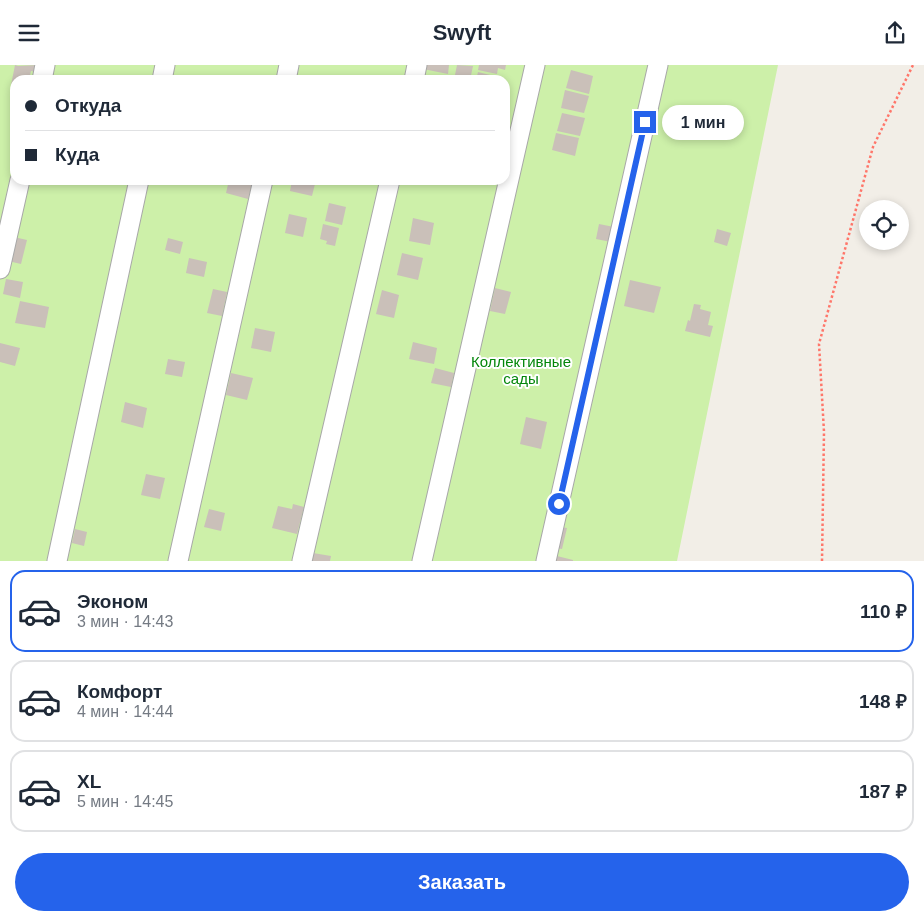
<!DOCTYPE html>
<html lang="ru">
<meta charset="utf-8">
<style>
body{margin:0;font-family:Arial,sans-serif;background:#f2f2f3;color:#1f2937;height:100vh;display:flex;flex-direction:column;font-size:19px;white-space:nowrap}
*{box-sizing:border-box;margin:0}
p{font-size:16px;color:#747a83}
.icon{flex:none;width:28px;height:28px;fill:none;stroke:currentColor;stroke-width:2;stroke-linecap:round;stroke-linejoin:round}
.map{position:relative;height:496px;overflow:hidden}
.drawer{display:flex;flex-direction:column;background:#fff;flex:1}
.drawer>*{flex:none}
.top-card{position:absolute;left:10px;top:10px;width:500px;height:110px;border-radius:15px;box-shadow:0 2px 8px #0003;display:grid;align-content:center;height:110px;padding:0 15px;background:#fff}
.fabs{position:absolute;left:859px;top:135px;display:grid;gap:10px}
.fabs a{display:grid;place-items:center;width:50px;height:50px;border-radius:50%;background:#fff;box-shadow:0 2px 8px #0003;font-size:25px}
.end{position:absolute;width:22px;height:22px;margin:-11px;border:6px solid #2563eb;background:#fff;box-shadow:0 0 0 2px #fff}
.from{border-radius:50%}
.bubble{position:absolute;height:35px;border-radius:18px;background:#fff;box-shadow:0 2px 8px #0003;font-size:16px;font-weight:700;line-height:35px;text-align:center}
.top-card b{display:flex;align-items:center;gap:18px;height:48px;font-size:19px}
.top-card b+b{border-top:1px solid #e0e1e3}
.top-card i{width:12px;height:12px;background:#1f2937}
ul{padding:9px 0 0;list-style:none}
li{display:flex;align-items:center;gap:15px;height:82px;margin:0 10px 8px;padding:0 5px;border:2px solid #e0e1e3;border-radius:15px}
li div{flex:1}
li b{display:block;font-size:19px}
li em{font-style:normal;font-weight:700}
li.on{border-color:#2563eb}
li>.icon{width:45px;height:45px;stroke-width:1.5}
.button{display:flex;gap:10px;margin-top:auto;padding:10px 15px}
.button a{flex:1;height:58px;border-radius:30px;background:#2563eb;color:#fff;font-size:20px;font-weight:700;line-height:58px;text-align:center}
header{display:flex;justify-content:space-between;align-items:center;height:65px;padding:0 15px;background:#fff;font-size:22px;font-weight:700}
.map>svg:first-child{display:block}
.grass{fill:#cdf0a9;fill-rule:evenodd}
.building{fill:#cac0b9}
.lines{fill:none;stroke-linecap:round;stroke-linejoin:round}
.minor-casing{stroke:#a8a8a8;stroke-width:21}
.path{stroke:#ff766a;stroke-width:2.5;stroke-dasharray:2.5 2.5;stroke-linecap:butt}
.minor{stroke:#fff;stroke-width:19}
.route{stroke:#2563eb;stroke-width:6}
.labels{text-anchor:middle;dominant-baseline:central;stroke-width:4;stroke-linejoin:round;paint-order:stroke}
.park-label{font-size:15px;fill:#03860a;stroke:#fff}
</style>
<header><svg class="icon" aria-label="menu" viewBox="0 0 24 24"><path d="M4 6h16M4 12h16M4 18h16"/></svg>Swyft<svg class="icon" aria-label="share" viewBox="0 0 24 24"><path d="M12 15V3M7 8l5-5 5 5M5 13v7h14v-7"/></svg></header>
<div class="map">
<svg width="924" height="496" viewBox="0 0 924 496">
<rect width="100%" height="100%" fill="#f2eee7"/>
<path class="grass" d="M0,0h778l-101,496h-677zM15,15h490v100h-490z"/>
<g class="building">
<polygon points="15,0 18,1 37,0 36,7 31,6 29,15 15,15 15,20 11,20"/>
<polygon points="423,0 449,0 448,9 423,4"/>
<polygon points="457,0 473,1 470,15 454,15"/>
<polygon points="479,0 506,0 505,5 498,3 497,9 478,5"/>
<polygon points="571,5 593,11 589,29 566,23"/>
<polygon points="478,7 494,11 493,15 476,15"/>
<polygon points="565,25 589,31 584,48 561,43"/>
<polygon points="562,48 585,53 580,71 557,66"/>
<polygon points="556,68 579,73 575,91 552,85"/>
<polygon points="229,115 252,120 248,134 226,128"/>
<polygon points="292,115 316,115 312,131 290,126"/>
<polygon points="329,138 346,142 342,160 325,156"/>
<polygon points="289,149 307,153 303,172 285,168"/>
<polygon points="413,153 434,158 430,180 409,176"/>
<polygon points="323,159 339,163 335,181 326,179 327,176 320,174"/>
<polygon points="599,159 614,162 611,177 596,174"/>
<polygon points="717,164 731,168 727,181 714,177"/>
<polygon points="14,172 27,175 21,199 8,196"/>
<polygon points="168,173 183,177 180,189 165,185"/>
<polygon points="402,188 423,193 418,215 397,210"/>
<polygon points="189,193 207,197 204,212 186,208"/>
<polygon points="6,214 23,217 20,233 3,229"/>
<polygon points="630,215 661,222 654,248 624,241"/>
<polygon points="495,223 511,227 505,249 490,246"/>
<polygon points="213,224 227,227 222,251 207,248"/>
<polygon points="382,225 399,230 394,253 376,249"/>
<polygon points="20,236 49,242 45,263 15,258"/>
<polygon points="694,239 701,240 700,244 711,247 708,260 713,261 710,272 685,266 688,255 690,256"/>
<polygon points="255,263 275,267 271,287 251,283"/>
<polygon points="413,277 437,283 434,299 409,294"/>
<polygon points="0,278 20,283 15,301 0,297"/>
<polygon points="168,294 185,297 182,312 165,309"/>
<polygon points="435,303 454,308 451,322 431,318"/>
<polygon points="231,308 253,313 247,335 226,330"/>
<polygon points="125,337 147,343 143,363 121,357"/>
<polygon points="526,352 547,357 541,384 520,379"/>
<polygon points="146,409 165,413 160,434 141,430"/>
<polygon points="293,439 304,442 297,469 272,463 278,441 292,444"/>
<polygon points="209,444 225,448 221,466 204,462"/>
<polygon points="561,462 567,463 562,484 556,483"/>
<polygon points="75,464 87,467 84,481 72,478"/>
<polygon points="313,488 331,491 330,496 311,496"/>
<polygon points="557,491 573,495 573,496 556,496"/>
</g>
<g class="lines">
<g class="minor-casing">
<g id="minor">
<polyline points="42,15 45,0"/>
<polyline points="162,15 165,0"/>
<polyline points="286,15 289,0"/>
<polyline points="414,15 417,0"/>
<polyline points="0,204 20,115"/>
<polyline points="57,496 139,115"/>
<polyline points="178,496 263,115"/>
<polyline points="302,496 390,115"/>
<polyline points="422,496 535,0"/>
<polyline points="546,496 658,0"/>
</g>
</g>
<polyline class="path" points="822,496 824,367 819,279 873,82 913,0"/>
<use href="#minor" class="minor"/>
</g>
<g class="lines">
<polyline class="route" points="559,439 645,57"/>
</g>
<g class="labels">
<g class="park-label">
<text x="521" y="296">Коллективные<tspan x="521" dy="17">сады</tspan></text>
</g>
</g>
</svg>
<div class="fabs">
<a><svg class="icon" aria-label="locate" viewBox="0 0 24 24"><circle cx="12" cy="12" r="6"/><path d="M12 2v4M12 18v4M2 12h4M18 12h4"/></svg></a>
</div>
<i class="end from" style="left:559px;top:439px"></i>
<i class="end" style="left:645px;top:57px"></i>
<div class="bubble" style="left:662px;top:40px;width:82px">1 мин</div>
<div class="top-card">
<b><i class="from"></i>Откуда</b>
<b><i></i>Куда</b>
</div>
</div>
<section class="drawer">
<ul>
<li class="on"><svg class="icon" aria-label="car" viewBox="0 0 24 24"><path d="M5 17H2v-5l4-1 3-4h7l3 4 3 1v5h-3M9 17h6M6 11h13"/><circle cx="7" cy="17" r="2"/><circle cx="17" cy="17" r="2"/></svg><div><b>Эконом</b><p>3 мин · 14:43</p></div><em>110 ₽</em></li>
<li><svg class="icon" aria-label="car" viewBox="0 0 24 24"><path d="M5 17H2v-5l4-1 3-4h7l3 4 3 1v5h-3M9 17h6M6 11h13"/><circle cx="7" cy="17" r="2"/><circle cx="17" cy="17" r="2"/></svg><div><b>Комфорт</b><p>4 мин · 14:44</p></div><em>148 ₽</em></li>
<li><svg class="icon" aria-label="car" viewBox="0 0 24 24"><path d="M5 17H2v-5l4-1 3-4h7l3 4 3 1v5h-3M9 17h6M6 11h13"/><circle cx="7" cy="17" r="2"/><circle cx="17" cy="17" r="2"/></svg><div><b>XL</b><p>5 мин · 14:45</p></div><em>187 ₽</em></li>
</ul>
<div class="button"><a>Заказать</a></div>
</section>
